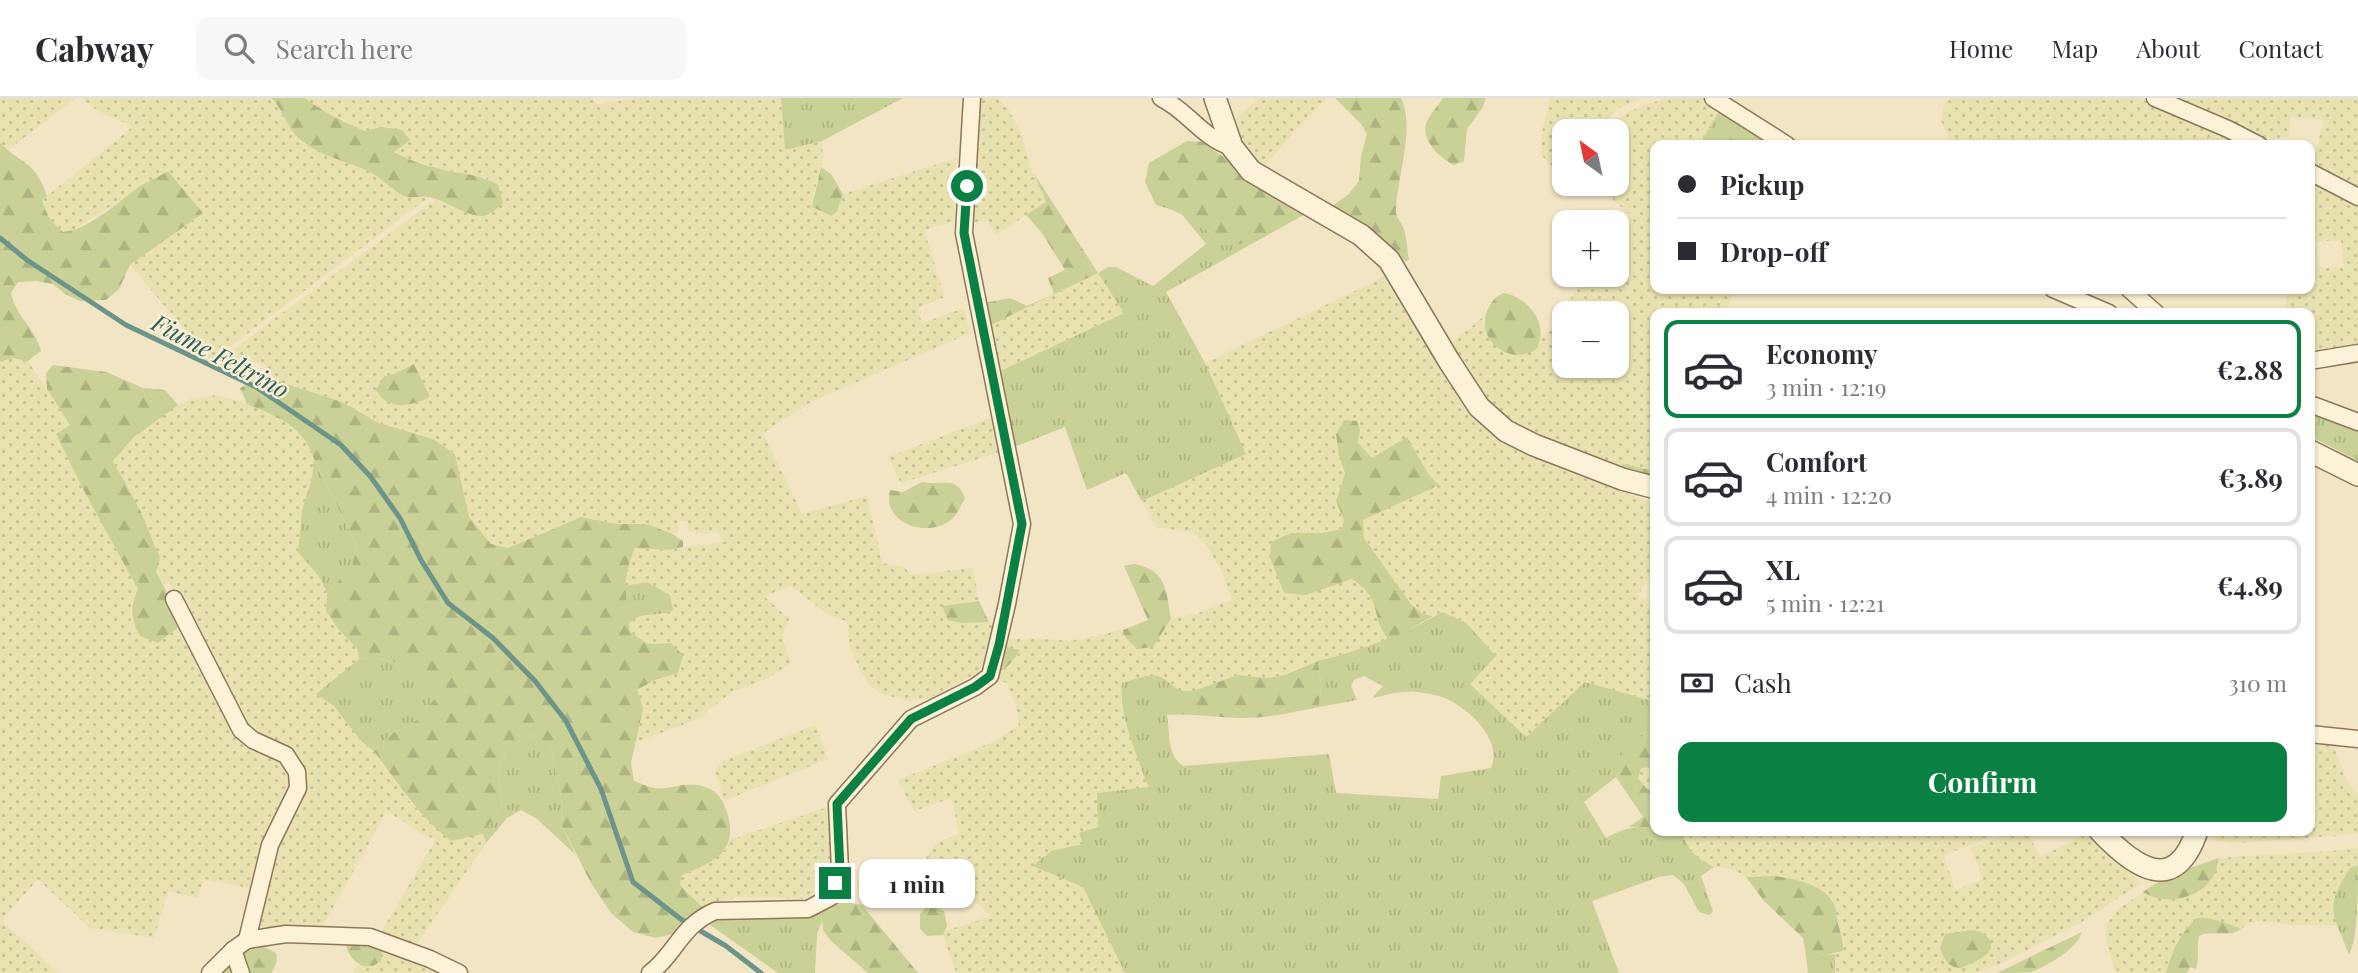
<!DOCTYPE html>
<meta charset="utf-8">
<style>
body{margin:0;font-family:"Playfair Display",serif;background:#f7f7f7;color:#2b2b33;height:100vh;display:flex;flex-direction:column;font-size:26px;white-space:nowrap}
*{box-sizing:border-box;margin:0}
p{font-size:23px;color:#7c7c81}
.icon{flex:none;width:38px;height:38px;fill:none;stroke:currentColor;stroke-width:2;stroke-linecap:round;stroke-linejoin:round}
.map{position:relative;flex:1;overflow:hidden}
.details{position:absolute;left:1650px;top:210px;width:665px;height:528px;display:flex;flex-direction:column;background:#fff;border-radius:14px;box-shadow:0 2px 5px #0004}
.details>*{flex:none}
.banner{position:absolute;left:1650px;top:42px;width:665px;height:154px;border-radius:14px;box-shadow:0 2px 5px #0004;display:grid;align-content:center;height:154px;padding:0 28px;background:#fff}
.needle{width:46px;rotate:327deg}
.fabs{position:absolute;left:1552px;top:21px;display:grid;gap:14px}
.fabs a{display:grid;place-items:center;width:77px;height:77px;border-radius:14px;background:#fff;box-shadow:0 2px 5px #0004;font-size:35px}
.end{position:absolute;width:32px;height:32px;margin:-16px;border:9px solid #0b8043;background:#fff;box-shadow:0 0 0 4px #fff}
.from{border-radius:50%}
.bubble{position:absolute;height:49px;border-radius:14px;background:#fff;box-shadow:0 2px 5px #0004;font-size:23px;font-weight:700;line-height:49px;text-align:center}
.banner b{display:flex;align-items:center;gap:24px;height:66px;font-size:26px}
.banner b+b{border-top:2px solid #e1e1e2}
.banner i{width:18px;height:18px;background:#2b2b33}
ul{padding:12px 0 0;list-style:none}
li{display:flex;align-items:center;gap:21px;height:98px;margin:0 14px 10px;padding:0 14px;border:4px solid #e1e1e2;border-radius:14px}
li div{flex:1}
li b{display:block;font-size:26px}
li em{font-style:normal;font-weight:700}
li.selected{border-color:#0b8043}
li>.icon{width:63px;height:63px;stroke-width:1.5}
.pay{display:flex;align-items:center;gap:18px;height:77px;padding:0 28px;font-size:26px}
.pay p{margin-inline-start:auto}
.cta{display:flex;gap:14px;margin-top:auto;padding:14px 28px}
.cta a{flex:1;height:80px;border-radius:14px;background:#0b8043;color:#fff;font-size:28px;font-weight:700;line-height:80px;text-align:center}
header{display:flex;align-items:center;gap:42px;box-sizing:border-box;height:98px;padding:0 35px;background:#fff;border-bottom:2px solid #e1e1e2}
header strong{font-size:33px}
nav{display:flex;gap:38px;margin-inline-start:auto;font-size:24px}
.search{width:490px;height:63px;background:#f7f7f7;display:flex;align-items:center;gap:18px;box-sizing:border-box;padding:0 24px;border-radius:14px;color:#7c7c81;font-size:26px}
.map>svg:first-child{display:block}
.farmland{fill:url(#farmland-dots);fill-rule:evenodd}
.grass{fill:url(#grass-tufts)}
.forest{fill:url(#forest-firs)}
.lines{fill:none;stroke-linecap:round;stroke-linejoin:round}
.stream{stroke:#6b948b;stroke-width:5}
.minor-casing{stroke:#8e7658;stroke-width:19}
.tertiary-casing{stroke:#8e7658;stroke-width:24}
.minor{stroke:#fbf2d8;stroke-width:16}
.tertiary{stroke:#fbf2d8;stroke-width:21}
.route{stroke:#0b8043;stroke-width:9}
.labels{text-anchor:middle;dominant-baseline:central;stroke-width:5;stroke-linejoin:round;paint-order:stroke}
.water-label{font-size:24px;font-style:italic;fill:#2c5e5c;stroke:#f8efd4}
</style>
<header>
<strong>Cabway</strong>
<div class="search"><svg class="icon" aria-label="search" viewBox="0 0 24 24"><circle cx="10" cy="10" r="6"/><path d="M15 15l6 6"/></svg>Search here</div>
<nav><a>Home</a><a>Map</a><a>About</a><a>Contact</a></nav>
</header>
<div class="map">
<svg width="2358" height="875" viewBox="0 0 2358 875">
<defs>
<pattern id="farmland-dots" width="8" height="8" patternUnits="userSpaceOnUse" patternTransform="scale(1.75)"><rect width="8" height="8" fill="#e8e1b0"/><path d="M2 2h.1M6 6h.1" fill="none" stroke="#c8c197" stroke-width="1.8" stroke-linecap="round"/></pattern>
<pattern id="grass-tufts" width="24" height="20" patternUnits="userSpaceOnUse" patternTransform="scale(1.75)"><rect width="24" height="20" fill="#c9d196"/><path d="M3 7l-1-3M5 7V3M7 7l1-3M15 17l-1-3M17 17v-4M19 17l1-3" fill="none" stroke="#aeb481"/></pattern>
<pattern id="forest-firs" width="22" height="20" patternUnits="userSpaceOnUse" patternTransform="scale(1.75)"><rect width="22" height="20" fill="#c9d196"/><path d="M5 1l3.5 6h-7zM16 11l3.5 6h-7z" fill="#aeb481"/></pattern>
</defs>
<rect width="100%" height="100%" fill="#f2e5c4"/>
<g class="farmland">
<polygon points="0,0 76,0 8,52 0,45"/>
<polygon points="81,0 271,0 282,15 293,35 305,46 370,73 407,99 429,99 211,263 130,167 203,115 168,73 71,133 63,134 54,126 46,114 42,102 134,28 102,16"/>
<path d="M305,0h288l4,6 42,-6h142l4,52 37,-9 1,17 -11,41 29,3 2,-8 113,-36 -2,63 -30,9 21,67 -28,11 5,15 42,-15 6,25 -159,69 -48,31 39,81 65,-18 15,67 23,4 5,8 63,-7 6,33 -37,5 20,17 35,-1 -18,50 -51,27 -18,2 -28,-7 -14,-10 -8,-14 -10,-23 -3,-26 -16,-4 -40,-31 -27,10 25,23 -7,19 9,25 -23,15 -35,14 -24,17 -8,9 -67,25 3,-53 18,-10 23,-7 -7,-30 -23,1 -18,-12 -1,-9 8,-7 28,-2 5,-19 -23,-13 -22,4 2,-21 9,-17 33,2 56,-8 -8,-10 -10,2 -18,-2 -2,-11h-9v12h-7l-25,-9h-28l-37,-7 -73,31 -17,-4 -22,-27 -14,-63 -22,-15 -54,-16 -37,-21 -67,-22 -8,-14 -7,-3 -44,-1 219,-162 46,16 6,-38 -38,-7 -47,-14 -8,-6 7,-5 -19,-19 -18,4 -22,-12 -9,-1 -17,-10zM413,266l1,41 -30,-29 10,-2z"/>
<polygon points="976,0 998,0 1008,11 1020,32 1032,74 1046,104 996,137 987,123 970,125"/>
<polygon points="1260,0 1328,0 1298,29 1261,73 1247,60 1230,25"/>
<polygon points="1550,0 1641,0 1617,11 1598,33 1564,33 1564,74 1555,71 1542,58 1541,38"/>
<path d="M1666,0h38l17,10 -22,37h-43l-1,74 -7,12 7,6 1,52h76l3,2 -11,22h-68l-1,158 -13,-4 -32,4 -80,-34 -29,-22 -31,-36 -21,-34 34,-28v7l52,26 6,-13 13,-11 19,-31 16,-20h28v-42l14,-17 -35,-32h21v-53h-8l3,-8 18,-12zM1564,215h53v53h-53z"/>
<polygon points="1952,0 2139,0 2246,47 1952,47 1941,23 1945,5"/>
<polygon points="2166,0 2358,0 2358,91 2311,70 2324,22 2291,19 2288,39 2259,41"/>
<path d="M2310,80l48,24v145l-48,8v-42h-26l4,-24h22zM2341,142l3,28 -25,-1 -3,-25z"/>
<polygon points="1098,175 1124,215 994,276 989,228"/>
<polygon points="1384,179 1462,296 1497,337 1560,371 1655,406 1655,473 1638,497 1655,512 1655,604 1585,584 1526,640 1470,586 1495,559 1442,514 1433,518 1423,516 1411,506 1364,439 1363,422 1438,387 1429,377 1407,339 1372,361 1358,345 1360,332 1339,358 1345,375 1336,403 1344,422 1342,431 1322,435 1291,435 1271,444 1270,460 1285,495 1352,481 1362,488 1376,506 1382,534 1389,542 1297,570 1284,577 1268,580 1238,577 1193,593 1179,593 1165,582 1121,597 1126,625 1145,681 1150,689 1098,729 1084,746 1051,753 1033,768 1083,789 1125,875 956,875 942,834 991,818 925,762 937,744 959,736 952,700 914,713 898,682 991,645 1019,628 1017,612 1007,585 993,580 993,577 1002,573 1013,564 1020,553 1004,549 1007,541 1032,540 1070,543 1123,532 1125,539 1163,535 1171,521 1196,516 1232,502 1220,470 1207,448 1194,435 1156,429 1142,403 1245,355 1205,265"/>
<polygon points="13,260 28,263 70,327 56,336 83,391 124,463 138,491 131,505 132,522 140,538 158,545 176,531 182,523 235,627 289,667 294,688 253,791 204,781 198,800 168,793 154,840 90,830 38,781 1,823 59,875 0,875 0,264"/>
<polygon points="216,297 240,303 281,319 295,330 309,348 314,361 312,380 302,413 298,454 320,480 327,495 326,513 339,532 357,550 359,561 316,596 334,608 345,619 362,644 374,653 409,703 451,743 483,736 486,745 415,849 380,836 436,741 425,738 387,713 321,831 265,831 258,825 271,755 302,678 247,631 168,483 162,487 156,474 159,460 141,414 112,363 133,340 173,310 192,300"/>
<polygon points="993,319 1001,354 901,385 888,359"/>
<polygon points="816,627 828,661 724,703 715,673 722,663"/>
<polygon points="2310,643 2332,644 2348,685 2358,697 2358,736 2238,745 2216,743 2212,733 2310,733"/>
<polygon points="1655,666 1655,696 1646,690 1638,680 1641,671"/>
<polygon points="831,708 834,778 829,788 818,797 801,801 737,799 702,809 680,786 681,778 704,767 727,750 730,742"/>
<polygon points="1683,733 2006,733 1944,757 1955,792 1983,781 1971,750 2017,733 2027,733 2040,759 2080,739 2078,733 2091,733 2141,785 2087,821 2002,865 1976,875 1835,875 1835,856 1843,853 1844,841 1836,819 1835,808 1824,794 1814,788 1784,778 1746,779 1732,771 1714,769 1700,762 1688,751"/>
<polygon points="2358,751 2358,767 2350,770 2332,803 2332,812 2338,827 2291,827 2261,823 2248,825 2241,831 2205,820 2188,828 2171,857 2166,875 2116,875 2106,844 2106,828 2116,813 2143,794 2165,802 2198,795 2218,768 2218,760"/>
<polygon points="371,847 412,858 443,875 353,875"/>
</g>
<g class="grass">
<polygon points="781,0 903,0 822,43 785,52"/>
<polygon points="1721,10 1782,47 1699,47"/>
<polygon points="1283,100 1307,115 1166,194 1205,265 1246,356 1142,403 1126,375 1087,392 1065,329 1009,351 994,276 1124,215 1098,175 1108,169 1116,169 1153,188 1206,146 1179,113 1196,122 1210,135"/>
<polygon points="2310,310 2358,328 2358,363 2310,338"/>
<polygon points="314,361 356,446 352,469 327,495 320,480 298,454 302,413 312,380"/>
<path d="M647,484l23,13 3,15c-16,8 -29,0 -44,13l-5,-28 1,-9z"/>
<path d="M1442,514l24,11 30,33 -26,28 56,53 59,-55 70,20v25l-8,6 -28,36 -3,8 -32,25 22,36c17,-10 30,-12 49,-11l1,4h14l13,4c6,17 15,24 31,32l-13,9 12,35 -3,4 -11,-3 -15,-28 -11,-9 -14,2 -67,24 27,72h-494l-42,-86 -50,-21 18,-15 32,-7 -4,-11 19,-6 -1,-34 52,-6 -4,-8c-10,-30 -26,-63 -23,-96 10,-3 26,-9 36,-7 10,3 16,14 26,15l-6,12 -11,12c3,17 0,42 17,51l145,-12 7,39 102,6 3,-23 50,-8c11,-26 -16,-53 -38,-66 -10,-6 -25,-9 -37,-10 -14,-2 -30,4 -44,6l11,-12 -19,-10 -10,4 -3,6 6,14 -38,7 2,-24 -3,-22c44,-11 84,-26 124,-49z"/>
<polygon points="372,560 403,565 442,581 443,591 417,622 393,635 374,653 362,644 334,608 316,596 359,561"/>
<polygon points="532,637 550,647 561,699 562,728 575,756 537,721 521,712 507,720 486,745 483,736 502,707 498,674 507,650"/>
<path d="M2358,767c0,21 0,77 -9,89 -17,-44 -25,-44 1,-86z"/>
<polygon points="758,814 821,815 822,823 817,837 815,875 778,875 706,824 720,817"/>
<polygon points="1805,851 1825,857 1835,856 1835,875 1808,875"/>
</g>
<g class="forest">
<path d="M271,0h34c20,16 37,22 59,33l18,-4 20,3 8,10 -16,12c17,10 41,16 60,20 16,3 30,4 44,13l5,18c-7,6 -14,14 -24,13 -17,-2 -33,-16 -51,-19 -7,-1 -15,1 -21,0 -13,-4 -26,-21 -41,-27 -21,-9 -46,-14 -64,-29 -15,-11 -18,-31 -31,-43z"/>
<path d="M1335,0h66c15,29 -5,82 -5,115 1,5 5,9 7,14 4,10 4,23 6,33l-8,3 -73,-54 21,-15 10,-13 2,-25 6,-22 -6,-10z"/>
<path d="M1443,0h43l-3,9 -16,22 -3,32 -10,4c-15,-7 -35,-27 -27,-44 4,-8 11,-15 16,-23z"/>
<path d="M1187,43l15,1 81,56c15,30 -34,47 -57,47 -24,-19 -39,-32 -70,-40l-11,-23 4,-19z"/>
<path d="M0,45c23,22 36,19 47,53l-5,4c4,14 10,23 21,32 25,-2 55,-30 76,-45 9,-6 20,-10 29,-16l35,42 -73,52 -11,24 -13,11 -26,1 -15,-7 -12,-10 -17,-3 -18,1 -7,11c6,26 24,34 30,58l-13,10 -15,-3 -13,4z"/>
<polygon points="821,69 831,76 843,96 837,113 832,118 812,109"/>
<polygon points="1033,74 1098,175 989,228 984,205 1010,200 1027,208 1054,196 1048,180 1065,172 1042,135 1026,117 1046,104"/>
<path d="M1504,195c23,4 44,29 34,52 -3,5 -2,5 -7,7 -26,12 -58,-17 -42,-45 4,-7 7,-11 15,-14z"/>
<path d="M414,266l16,33c-19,9 -41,15 -54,-7l8,-14 10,-2z"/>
<path d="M53,267l53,7 37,16 22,2 13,15 -45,33 -20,23 28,51 19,46 -4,14 26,49 -6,8 -18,14 -18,-7c-9,-17 -11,-28 -2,-47l-55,-100 -27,-55 14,-9 -23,-36 -1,-16z"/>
<path d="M255,282h20l67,22 37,21 54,16 22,15 14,63 22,27 17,4 73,-31 37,7h28l25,9 12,8v6l-14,3 -34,-2c-15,34 -8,49 -5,84l18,12 23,-1 12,12 -5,18 -23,7 -18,10 6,18 -12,55 3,18c6,2 14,6 20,7 19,2 33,-9 54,0 10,4 16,14 19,24 12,41 -13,49 -46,64l-1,9 22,22 -28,27 -18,4 -23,-6 -22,-19 -20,-30 -29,-57 -1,-29 -11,-52 -18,-10 -25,13 -9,24 4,33 -19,29 -32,7c-33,-25 -53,-58 -77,-90l19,-18 24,-13 26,-31 -1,-9c-30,-11 -49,-24 -83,-21l-2,-11 -18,-18 -13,-19 1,-18 25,-26 4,-23 -42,-85c-12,-35 -36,-42 -67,-55l-7,-16z"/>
<path d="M1344,322l13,1 3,9 -2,13 14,15 35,-21 22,38 10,10 -76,35 1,18 47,66 12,10 10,2 -44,24c-20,-23 -4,-39 -37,-61l-46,16 -22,-2 -14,-35 1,-16 20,-9h31l20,-4 2,-9 -8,-19 9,-28 -6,-17 -3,-22z"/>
<polygon points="1624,366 1655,373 1655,387 1610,373"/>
<path d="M922,384c20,4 36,-7 43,17 -4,6 -7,14 -12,19 -23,22 -72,6 -63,-28l13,2z"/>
<path d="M1135,466c32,7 31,26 36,55l-18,28 -16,2 -12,-12 -2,-7 25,-10 -24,-54z"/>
<polygon points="979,503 989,524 962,525 948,522 942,508"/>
<path d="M1004,549l16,3c-7,12 -14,20 -27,25z"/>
<path d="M1318,563l3,22 -2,24c-26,5 -54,12 -81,11 -24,-1 -47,-5 -71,-3l11,-12 6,-12h9l45,-16 30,3 16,-3z"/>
<polygon points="1655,629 1655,666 1641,671 1638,680 1646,690 1655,696 1655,729 1629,729 1643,719 1616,679 1621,657 1627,649"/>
<path d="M2218,760c0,36 -48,52 -75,34 23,-17 48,-24 75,-34z"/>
<path d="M1773,778c20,1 56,10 62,31 2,4 1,8 2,12 2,12 7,19 6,32l-18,4 -20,-6 -2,-11 -39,-37 -18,-24z"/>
<polygon points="842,788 845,803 862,807 918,875 868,875 831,843 823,832 821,810"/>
<polygon points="928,807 944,813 947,828 943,837 927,838 920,831 920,816"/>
<path d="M2197,820c15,-1 30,5 44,11 -15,10 -27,0 -42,7 -3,12 1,21 -3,33l-6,-2 -3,6h-21c5,-21 15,-41 31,-55z"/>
<path d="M1972,832c11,1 26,11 16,23 -6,7 -20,11 -27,15 -13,0 -17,-9 -21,-20l5,-14z"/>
<path d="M2082,834c-5,17 -35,34 -51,40 -10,1 -24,1 -34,1z"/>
<path d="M361,845l17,1 4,6 -1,11c-15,12 -30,2 -35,-15z"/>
<polygon points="258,846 276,855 277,862 272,875 216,875 241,848"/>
</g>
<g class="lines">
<polyline class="stream" points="0,140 27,162 126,227 256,289 341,347 370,378 400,420 421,462 448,505 493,540 535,583 566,623 601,691 633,784 682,822 726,848 761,875"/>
<g class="minor-casing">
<g id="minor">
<path d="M1161,0c26,12 42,41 71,49"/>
<polyline points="1713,0 1787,47"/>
<polyline points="2155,0 2228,31 2259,47"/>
<polyline points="2310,74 2358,99"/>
<polyline points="2053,191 2109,215"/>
<polyline points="2129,191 2156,215"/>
<polyline points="2310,263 2358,255"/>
<polyline points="2310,306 2358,324"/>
<polyline points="174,501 241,632 253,642 286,657 297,674 298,690 270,747 247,842"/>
<polyline points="2310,636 2358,641"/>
<polyline points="233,852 241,875"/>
<polyline points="210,875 233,852 247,842 286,836 370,839 430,861 459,875"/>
<path d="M650,875c25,-18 30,-47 65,-62l93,-2 23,-12 9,-27 -3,-66 74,-85 64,-32 15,-11 17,-72 15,-80 -58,-291 8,-135"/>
</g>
</g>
<g class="tertiary-casing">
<g id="tertiary">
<polyline points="1215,0 1232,49 1251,73 1361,137 1389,162 1449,263 1479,309 1506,333 1534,347 1622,381 1656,390"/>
<polyline points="2310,353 2358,377"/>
<path d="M2100,733c35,37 75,65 97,0"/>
</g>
</g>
<use href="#minor" class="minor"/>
<use href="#tertiary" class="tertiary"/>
</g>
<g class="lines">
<polyline class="route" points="835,785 840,772 837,706 911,621 975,589 990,578 999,547 1022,426 964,135 967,88"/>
</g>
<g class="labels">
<g class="water-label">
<text transform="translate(221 257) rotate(28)">Fiume Feltrino</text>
</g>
</g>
</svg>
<div class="fabs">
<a><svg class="needle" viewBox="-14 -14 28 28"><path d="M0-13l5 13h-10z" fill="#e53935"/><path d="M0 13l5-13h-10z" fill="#7c7c81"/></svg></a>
<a>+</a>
<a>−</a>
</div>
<i class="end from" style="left:967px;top:88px"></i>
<i class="end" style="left:835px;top:785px"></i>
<div class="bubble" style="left:859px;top:761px;width:116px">1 min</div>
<div class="banner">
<b><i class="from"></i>Pickup</b>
<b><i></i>Drop-off</b>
</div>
<section class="details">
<ul>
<li class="selected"><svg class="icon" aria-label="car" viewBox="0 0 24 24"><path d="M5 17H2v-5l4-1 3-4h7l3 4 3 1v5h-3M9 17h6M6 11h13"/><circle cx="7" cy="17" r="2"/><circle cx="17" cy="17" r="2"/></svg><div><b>Economy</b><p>3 min · 12:19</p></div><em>€2.88</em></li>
<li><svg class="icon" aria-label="car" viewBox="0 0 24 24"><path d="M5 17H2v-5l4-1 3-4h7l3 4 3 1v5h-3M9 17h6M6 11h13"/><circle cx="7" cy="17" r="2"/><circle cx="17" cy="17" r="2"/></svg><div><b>Comfort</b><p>4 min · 12:20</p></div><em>€3.89</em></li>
<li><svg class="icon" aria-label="car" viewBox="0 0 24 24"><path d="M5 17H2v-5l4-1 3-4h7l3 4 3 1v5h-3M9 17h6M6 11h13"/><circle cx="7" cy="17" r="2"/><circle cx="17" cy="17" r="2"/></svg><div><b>XL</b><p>5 min · 12:21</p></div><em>€4.89</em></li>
</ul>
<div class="pay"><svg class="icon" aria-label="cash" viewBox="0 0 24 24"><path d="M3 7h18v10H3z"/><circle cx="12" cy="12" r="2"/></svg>Cash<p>310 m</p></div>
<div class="cta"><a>Confirm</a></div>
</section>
</div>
